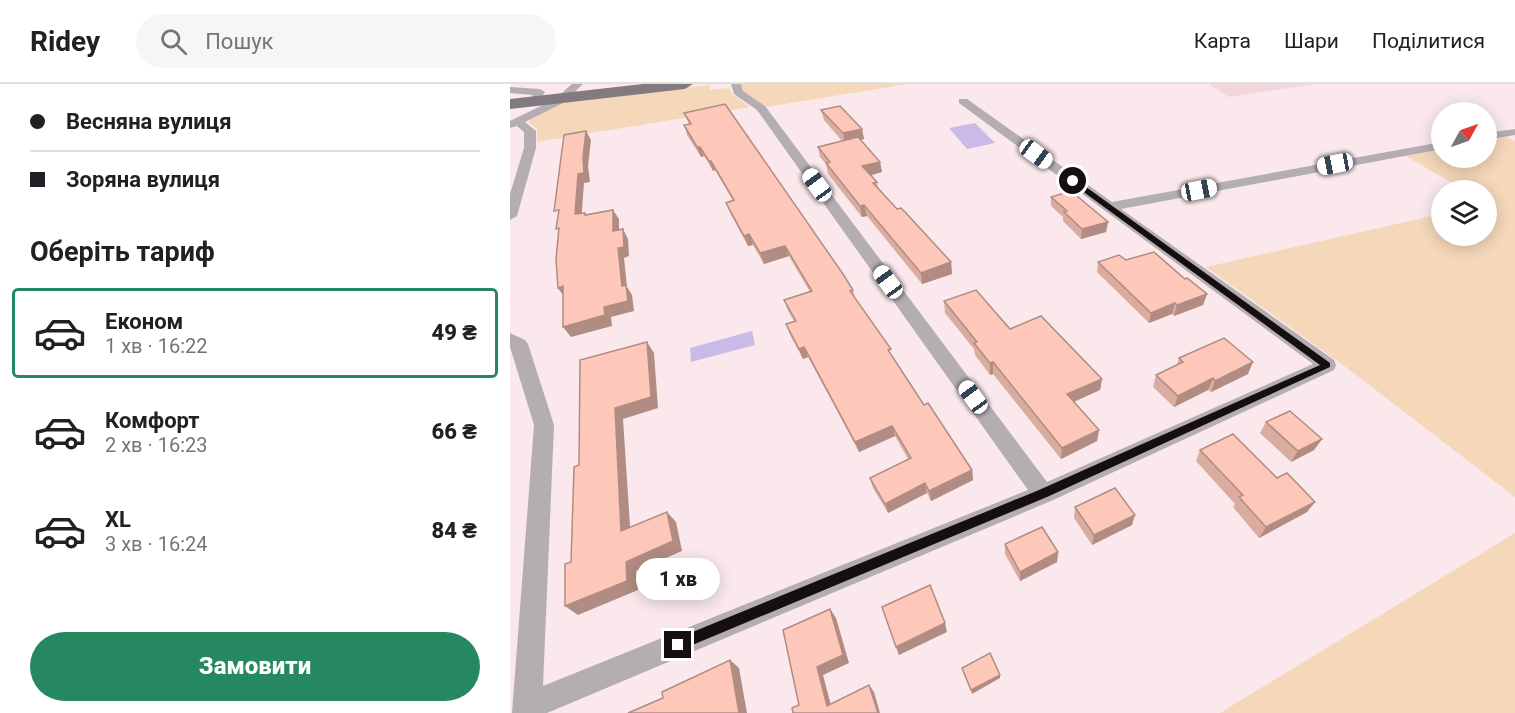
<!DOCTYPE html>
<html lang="uk">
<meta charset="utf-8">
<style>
body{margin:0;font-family:Roboto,sans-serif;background:#f6f6f6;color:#202124;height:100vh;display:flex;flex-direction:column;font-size:22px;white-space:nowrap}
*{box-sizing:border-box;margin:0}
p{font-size:20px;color:#757577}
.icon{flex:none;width:33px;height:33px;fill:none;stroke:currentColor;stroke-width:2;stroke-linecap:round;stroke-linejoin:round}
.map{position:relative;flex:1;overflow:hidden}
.sheet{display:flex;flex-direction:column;background:#fff;width:510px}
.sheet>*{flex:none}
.guide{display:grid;align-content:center;height:132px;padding:0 30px;background:#fff}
.needle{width:39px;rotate:50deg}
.controls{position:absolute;left:921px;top:18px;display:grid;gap:12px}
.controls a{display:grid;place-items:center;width:66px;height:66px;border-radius:50%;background:#fff;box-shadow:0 3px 15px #0003;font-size:30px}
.end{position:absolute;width:27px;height:27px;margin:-14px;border:8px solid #150f10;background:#fff;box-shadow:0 0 0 3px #fff}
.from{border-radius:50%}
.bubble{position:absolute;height:42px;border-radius:21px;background:#fff;box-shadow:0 3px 15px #0003;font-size:20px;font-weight:800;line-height:42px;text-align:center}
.car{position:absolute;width:18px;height:36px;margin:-18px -9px;border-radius:8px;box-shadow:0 0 4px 2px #0007;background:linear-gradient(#fff 24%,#345 0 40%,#fff 0 76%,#345 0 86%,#fff 0)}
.guide b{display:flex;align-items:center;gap:21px;height:57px;font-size:22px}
.guide b+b{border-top:2px solid #e0e0e0}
.guide i{width:15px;height:15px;background:#202124}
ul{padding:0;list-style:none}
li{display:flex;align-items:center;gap:18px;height:90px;margin:0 12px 9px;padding:0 18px;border:3px solid transparent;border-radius:6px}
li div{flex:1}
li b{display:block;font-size:22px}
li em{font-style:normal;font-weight:800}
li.current{border-color:#258861}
li>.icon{width:54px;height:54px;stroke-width:1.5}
h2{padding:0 30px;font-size:27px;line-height:72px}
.cta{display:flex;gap:12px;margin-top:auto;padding:12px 30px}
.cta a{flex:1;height:69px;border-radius:36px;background:#258861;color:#fff;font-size:24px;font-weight:800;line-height:69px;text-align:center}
header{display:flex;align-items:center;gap:36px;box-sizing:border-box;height:84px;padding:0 30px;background:#fff;border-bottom:2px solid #e0e0e0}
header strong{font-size:28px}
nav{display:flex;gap:33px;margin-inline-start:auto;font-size:21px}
.search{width:420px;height:54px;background:#f6f6f6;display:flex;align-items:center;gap:15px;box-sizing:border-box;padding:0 21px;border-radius:33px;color:#757577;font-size:22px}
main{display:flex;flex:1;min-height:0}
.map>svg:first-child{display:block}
.built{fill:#f1d7dc}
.green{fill:#f5d8ba}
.water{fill:#c9bae7}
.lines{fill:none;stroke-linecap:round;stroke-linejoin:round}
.street{fill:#b4aeb2;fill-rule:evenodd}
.primary{fill:#837981;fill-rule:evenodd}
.wall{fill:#daaca0}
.shaded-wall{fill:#b18c82}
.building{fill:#fdc8ba;stroke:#b18c82;stroke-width:1.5}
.route{fill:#150f10}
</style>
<header>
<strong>Ridey</strong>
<div class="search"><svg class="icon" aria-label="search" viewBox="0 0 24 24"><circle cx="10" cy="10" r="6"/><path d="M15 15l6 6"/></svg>Пошук</div>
<nav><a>Карта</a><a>Шари</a><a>Поділитися</a></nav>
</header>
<main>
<section class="sheet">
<div class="guide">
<b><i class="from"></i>Весняна вулиця</b>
<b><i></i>Зоряна вулиця</b>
</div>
<h2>Оберіть тариф</h2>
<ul>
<li class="current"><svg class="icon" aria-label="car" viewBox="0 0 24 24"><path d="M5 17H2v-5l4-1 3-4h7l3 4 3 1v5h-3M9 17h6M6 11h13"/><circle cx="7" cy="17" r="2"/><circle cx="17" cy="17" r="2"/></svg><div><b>Економ</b><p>1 хв · 16:22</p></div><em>49 ₴</em></li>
<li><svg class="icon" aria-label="car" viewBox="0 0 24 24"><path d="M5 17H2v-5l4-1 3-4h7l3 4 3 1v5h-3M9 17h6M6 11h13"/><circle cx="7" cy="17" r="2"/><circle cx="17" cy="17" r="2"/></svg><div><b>Комфорт</b><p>2 хв · 16:23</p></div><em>66 ₴</em></li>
<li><svg class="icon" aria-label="car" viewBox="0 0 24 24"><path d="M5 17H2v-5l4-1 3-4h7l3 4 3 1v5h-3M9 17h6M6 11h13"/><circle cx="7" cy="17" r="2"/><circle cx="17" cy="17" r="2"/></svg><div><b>XL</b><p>3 хв · 16:24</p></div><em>84 ₴</em></li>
</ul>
<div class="cta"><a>Замовити</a></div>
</section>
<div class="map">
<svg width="1005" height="629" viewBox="0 0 1005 629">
<rect width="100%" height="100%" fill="#fae8ec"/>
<polygon class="built" points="699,0 806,0 719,13"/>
<g class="green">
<polygon points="231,0 397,0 257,23 233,7"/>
<polygon points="199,1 200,6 219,4 221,9 240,23 27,58 27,45 18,38 31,27 56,17"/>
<polygon points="997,53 1005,57 1005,413 837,284 696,183 931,130 932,152 976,152 976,106 954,106 894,71 931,65 932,74 976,74 977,57"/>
<polygon points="1005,449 1005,629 710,629"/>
</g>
<g class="water">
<polygon points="465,39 485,59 457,65 439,44"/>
<polygon points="242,247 245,261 181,278 180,264"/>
</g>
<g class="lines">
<g class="street">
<polygon points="62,0 73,0 53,19 15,38 26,47 26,64 7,132 0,136 0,110 14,64 14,48 7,42 0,44 0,37 45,15"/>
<polygon points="221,0 231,0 233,7 255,22 537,398 803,280 449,19 449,15 457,15 602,118 932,58 932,65 611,125 824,276 826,281 824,286 541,417 37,629 2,629 24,341 0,263 0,249 15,256 18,260 44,341 33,602 518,406 247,26 224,10"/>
<polygon points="0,3 30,5 35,8 28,19 24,20 19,17 23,11 0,9"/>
<polygon points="1005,45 1005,51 976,56 976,49"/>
</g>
<polygon class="primary" points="133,0 183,0 175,5 0,25 0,15"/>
</g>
<g class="wall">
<polygon points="311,26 352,45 354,55 350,56 370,78 372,88 361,91 367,98 368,103 387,125 441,178 442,190 412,200 357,132 352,133 318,90 316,80 310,73 308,63 332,57 314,36"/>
<polygon points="174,29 343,206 345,214 414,321 462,386 463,396 421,417 417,409 378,429 363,404 360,394 398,375 385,352 349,368 298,273 293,275 280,251 276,240 284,237 278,227 274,216 300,208 279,172 254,180 243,161 238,162 220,129 216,119 223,117 205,86 203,87 194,72 191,73 177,51 174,41 179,40"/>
<polygon points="541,113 598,138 596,148 571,155 553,137 553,133 541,122"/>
<polygon points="616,176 675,195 697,210 693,221 664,232 662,230 639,239 587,188 588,178"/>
<polygon points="434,217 500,245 592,295 590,306 564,318 589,346 587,357 551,375 483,290 480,291 465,271 464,265 435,229"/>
<polygon points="669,274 738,290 701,308 698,306 664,323 643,303 646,291 667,281"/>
<polygon points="756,338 812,355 804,366 781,378 750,349"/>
<polygon points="690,366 767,394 805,418 797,428 749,454 723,423 725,420 686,377"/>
<polygon points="565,423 622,441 582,461 564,434"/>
<polygon points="495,460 548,468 547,478 510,497 495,470"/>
</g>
<g class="shaded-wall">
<polygon points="352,45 354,55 335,60 333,49"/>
<polygon points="76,47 81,56 78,82 80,98 74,99 71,140 65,130 68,90 73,73"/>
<polygon points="187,63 190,63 194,72 191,73"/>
<polygon points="199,77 201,77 205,86 203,87"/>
<polygon points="370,78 372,88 355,93 352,82"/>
<polygon points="354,121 357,132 352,133 350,122"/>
<polygon points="103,126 109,135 109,157 103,147"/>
<polygon points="598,138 596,148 571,155 572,145"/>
<polygon points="113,145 118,155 119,172 114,174 117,203 122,211 124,227 101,233 102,242 61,253 53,243 94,223"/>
<polygon points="239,150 243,161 238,162 234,152"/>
<polygon points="275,162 279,172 254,180 250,169"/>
<polygon points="441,178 442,190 412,200 411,189"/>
<polygon points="53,202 55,214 48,204"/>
<polygon points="697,210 693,221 664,232 667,221"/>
<polygon points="665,219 662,230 639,239 641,229"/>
<polygon points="137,258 144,269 148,324 113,335 121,457 111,447 105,324"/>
<polygon points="294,263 298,273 293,275 289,265"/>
<polygon points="483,278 483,290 480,291 480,279"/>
<polygon points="743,278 738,290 701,308 705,297"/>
<polygon points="703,294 698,306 664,323 668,312"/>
<polygon points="592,295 590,306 556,321 557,310"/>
<polygon points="382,342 385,352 349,368 345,358"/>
<polygon points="589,346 587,357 551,375 552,364"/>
<polygon points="812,355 804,366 781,378 788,367"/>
<polygon points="462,386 463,396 421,417 419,407"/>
<polygon points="415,399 417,409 378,429 375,420"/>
<polygon points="805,418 797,428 749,454 756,443"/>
<polygon points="157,428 166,438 172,467 126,487 128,506 68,531 55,522 116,478"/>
<polygon points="625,431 622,441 582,461 584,451"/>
<polygon points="548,468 547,478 510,497 510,488"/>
<polygon points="320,525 326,534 339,579 313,591 323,629 317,622 307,583"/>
<polygon points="435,539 437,548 389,571 386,563"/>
<polygon points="220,576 229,584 237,629 229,629"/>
<polygon points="490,591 490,594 462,610 461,606"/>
<polygon points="359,601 364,608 370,629 368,629"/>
</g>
<g class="building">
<polygon points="215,20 333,190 343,206 340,207 381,265 378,266 414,321 418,319 462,386 419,407 415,399 375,420 360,394 401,374 382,342 345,358 294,263 289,265 276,240 286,237 274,216 302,207 275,162 250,169 239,150 234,152 216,119 224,116 201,77 199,77 190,63 187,63 174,41 181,40 174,29"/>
<polygon points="330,22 352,45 333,49 311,26"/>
<polygon points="76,47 73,73 74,89 68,90 65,130 75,129 75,131 103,126 103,147 113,145 114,163 108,164 112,202 116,201 118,217 94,223 95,231 53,243 53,202 48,204 46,175 49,144 46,145 49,126 44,127 54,51"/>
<polygon points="348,53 370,78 352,82 367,98 363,99 387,125 391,124 396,129 441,178 411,189 354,121 350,122 316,79 320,78 308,63"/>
<polygon points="561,107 598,138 572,145 554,128 557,127 541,113"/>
<polygon points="644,168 675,195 677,194 697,210 667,221 665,219 641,229 588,178 609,171 616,176"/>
<polygon points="466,206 500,245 531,232 592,295 557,310 589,346 552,364 483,278 480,279 464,259 467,258 434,217"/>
<polygon points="714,254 743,278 705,297 703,294 668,312 646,291 673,278 669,274"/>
<polygon points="137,258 141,313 105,324 111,447 157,428 163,457 116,478 117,497 55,522 55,480 61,478 64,383 69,381 70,276"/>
<polygon points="780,327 812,355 788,367 756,338"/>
<polygon points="723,350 767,394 777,389 805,418 756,443 729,413 733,411 690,366"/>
<polygon points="605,404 625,431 584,451 565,423"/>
<polygon points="532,443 548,468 510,488 495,460"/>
<polygon points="420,501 435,539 386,563 372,523"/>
<polygon points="320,525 333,571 307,583 317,622 359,601 368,629 283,629 282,624 289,621 273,546"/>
<polygon points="480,569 490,591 461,606 452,584"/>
<polygon points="220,576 229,629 118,629 153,614 152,608"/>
</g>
<polygon class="route" points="560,95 565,95 820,279 820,283 537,413 168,567 163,565 161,561 163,556 529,406 810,281 560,98"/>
</svg>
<div class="controls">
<a><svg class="needle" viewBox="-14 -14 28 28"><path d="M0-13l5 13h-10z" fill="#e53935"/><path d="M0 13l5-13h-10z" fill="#757577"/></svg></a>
<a><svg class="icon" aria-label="layers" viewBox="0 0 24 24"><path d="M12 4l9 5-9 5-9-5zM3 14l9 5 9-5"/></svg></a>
</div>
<i class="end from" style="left:563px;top:97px"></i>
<i class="end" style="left:168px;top:561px"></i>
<div class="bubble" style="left:126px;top:474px;width:84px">1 хв</div>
<i class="car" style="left:526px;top:70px;rotate:126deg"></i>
<i class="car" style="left:825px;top:80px;rotate:259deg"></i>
<i class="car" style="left:307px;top:101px;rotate:324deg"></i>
<i class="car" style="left:689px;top:106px;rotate:79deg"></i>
<i class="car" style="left:378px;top:198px;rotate:324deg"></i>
<i class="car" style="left:463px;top:313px;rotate:324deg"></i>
</div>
</main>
